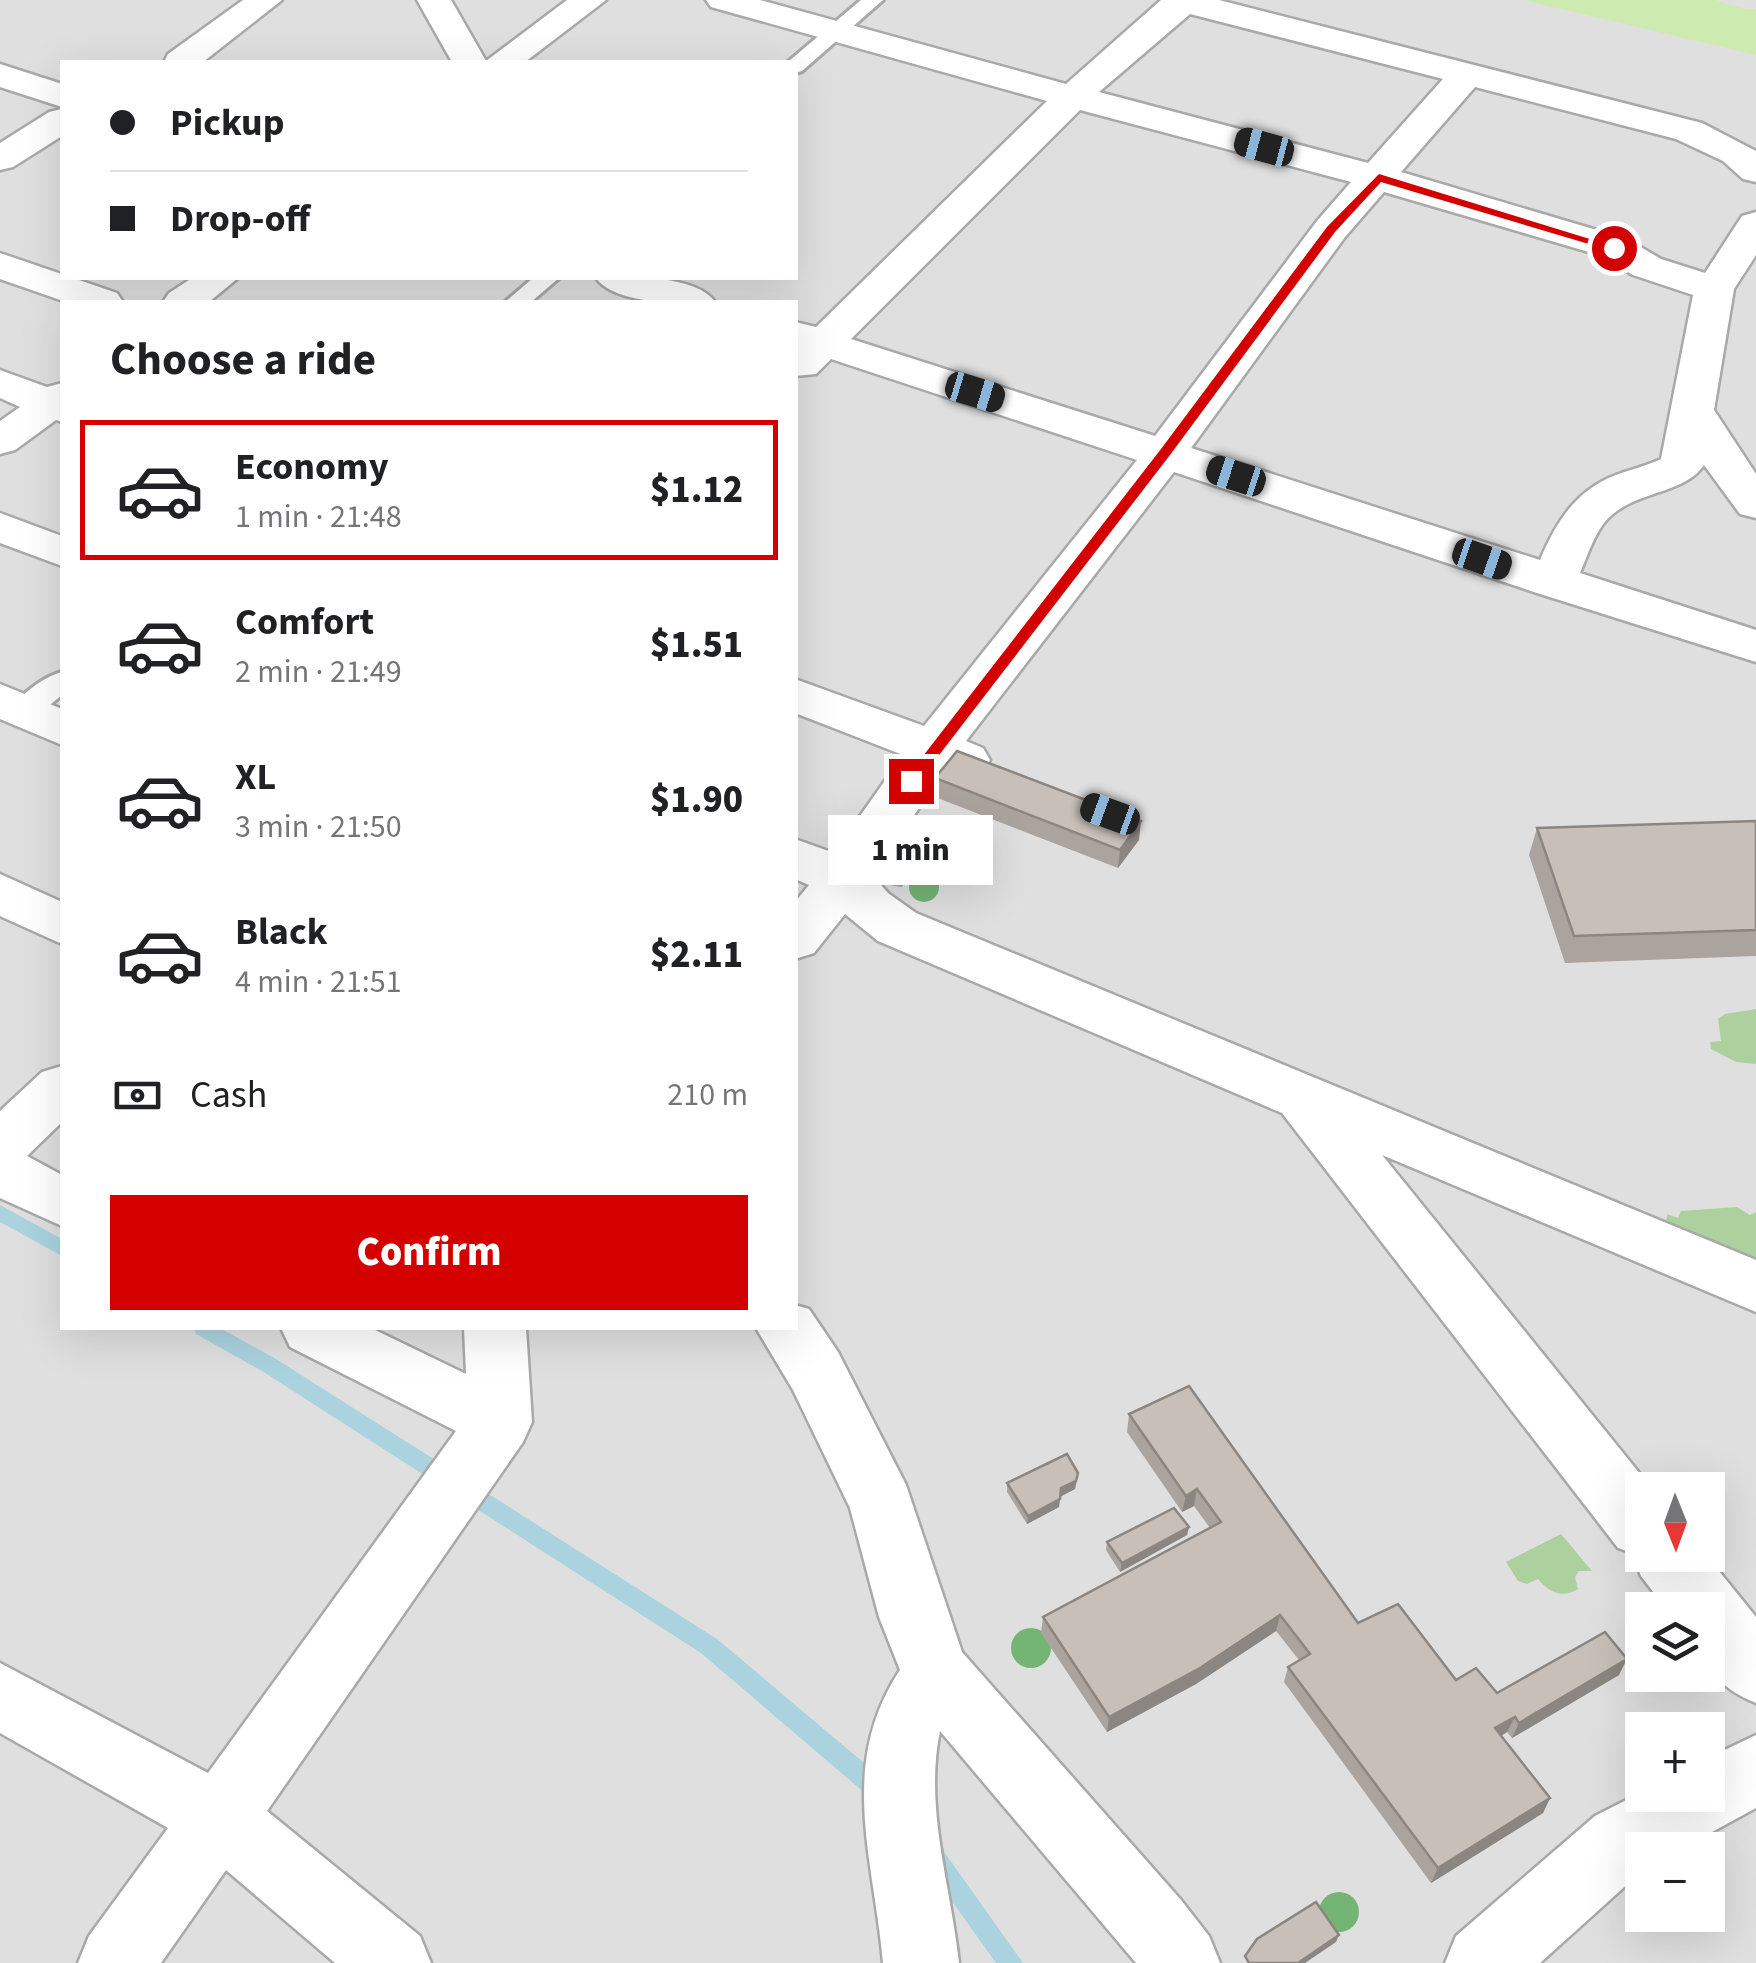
<!DOCTYPE html>
<meta charset="utf-8">
<style>
body{margin:0;font-family:"Source Sans 3",sans-serif;background:#f6f6f6;color:#202124;height:100vh;display:flex;flex-direction:column;font-size:38px;white-space:nowrap}
*{box-sizing:border-box;margin:0}
p{font-size:32px;color:#757577}
.icon{flex:none;width:55px;height:55px;fill:none;stroke:currentColor;stroke-width:2;stroke-linecap:round;stroke-linejoin:round}
.map{position:relative;flex:1;overflow:hidden}
.panel{position:absolute;left:60px;top:300px;width:738px;height:1030px;display:flex;flex-direction:column;background:#fff;border-radius:0px;box-shadow:0 10px 40px #0002}
.panel>*{flex:none}
.top-card{position:absolute;left:60px;top:60px;width:738px;height:220px;border-radius:0px;box-shadow:0 10px 40px #0002;display:grid;align-content:center;height:220px;padding:0 50px;background:#fff}
.needle{width:65px;rotate:179deg}
.buttons{position:absolute;left:1625px;top:1472px;display:grid;gap:20px}
.buttons a{display:grid;place-items:center;width:100px;height:100px;border-radius:0px;background:#fff;box-shadow:0 10px 40px #0002;font-size:50px}
.end{position:absolute;width:45px;height:45px;margin:-22px;border:12px solid #d40000;background:#fff;box-shadow:0 0 0 5px #fff}
.from{border-radius:50%}
.bubble{position:absolute;height:70px;border-radius:0px;background:#fff;box-shadow:0 10px 40px #0002;font-size:32px;font-weight:800;line-height:70px;text-align:center}
.car{position:absolute;width:30px;height:60px;margin:-30px -15px;border-radius:12px;box-shadow:0 0 8px 2px #0007;background:linear-gradient(#222 24%,#8ab4d8 0 40%,#222 0 76%,#8ab4d8 0 86%,#222 0)}
.top-card b{display:flex;align-items:center;gap:35px;height:95px;font-size:38px}
.top-card b+b{border-top:2px solid #e0e0e0}
.top-card i{width:25px;height:25px;background:#202124}
ul{padding:0;list-style:none}
li{display:flex;align-items:center;gap:30px;height:140px;margin:0 20px 15px;padding:0 30px;border:5px solid transparent;border-radius:0px}
li div{flex:1}
li b{display:block;font-size:38px}
li em{font-style:normal;font-weight:800}
li.active{border-color:#d40000}
li>.icon{width:90px;height:90px;stroke-width:1.5}
h2{padding:0 50px;font-size:45px;line-height:120px}
.pay{display:flex;align-items:center;gap:25px;height:110px;padding:0 50px;font-size:38px}
.pay p{margin-inline-start:auto}
.cta{display:flex;gap:20px;margin-top:auto;padding:20px 50px}
.cta a{flex:1;height:115px;border-radius:0px;background:#d40000;color:#fff;font-size:40px;font-weight:800;line-height:115px;text-align:center}
.map>svg:first-child{display:block}
.residential{fill:#e0dfdf;fill-rule:evenodd}
.grass{fill:#cdebb0}
.forest{fill:#add19e}
.lines{fill:none;stroke-linecap:round;stroke-linejoin:round}
.stream{fill:#aad3df;fill-rule:evenodd}
.lane-casing{stroke:#a9a9a9;stroke-width:6}
.street-casing{stroke:#a9a9a9;stroke-width:5}
.lane{fill:#fff;fill-rule:evenodd}
.street{fill:#fff;fill-rule:evenodd}
.tree{fill:#74b475}
.wall{fill:#aba49e}
.shaded-wall{fill:#8b8681}
.building{fill:#c7bfb8;stroke:#8b8681;stroke-width:2.5}
.route{fill:#d40000}
</style>
<div class="map">
<svg width="1756" height="1963" viewBox="0 0 1756 1963">
<rect width="100%" height="100%" fill="#f2efe9"/>
<path class="residential" d="M0,0h1756v1963h-1756zM62,62h733v216h-733zM62,302h733v1026h-733zM1642,1490h66v65h-66zM1642,1610h66v65h-66zM1642,1730h66v65h-66zM1642,1850h66v65h-66z"/>
<path class="grass" d="M1523,0h194c7,5 32,10 39,9v46z"/>
<g class="forest">
<polygon points="1756,1009 1756,1064 1736,1062 1711,1049 1710,1042 1721,1041 1718,1019 1725,1014"/>
<polygon points="1737,1207 1750,1215 1756,1212 1756,1278 1666,1224 1667,1214 1678,1218 1681,1211"/>
<path d="M1561,1534l31,37h-13l-4,6 3,12c-16,10 -29,3 -40,-10l-11,5 -9,-3 -12,-19z"/>
</g>
<g class="lines">
<g class="stream">
<polygon points="0,1205 62,1239 62,1256 0,1222"/>
<polygon points="193,1328 220,1328 276,1359 717,1639 889,1784 892,1792 889,1800 881,1803 873,1800 701,1653 262,1371 196,1334"/>
<polygon points="932,1842 940,1846 1023,1963 996,1963 924,1862 920,1854 924,1846"/>
</g>
<g class="lane-casing">
<g id="lane">
<polygon points="861,0 883,0 802,71 795,73 795,62 788,62"/>
<polygon points="533,278 559,278 531,302 505,302"/>
<path d="M62,672v23l-28,23h-20l-5,-7c11,-16 34,-34 53,-39z"/>
</g>
</g>
<g class="street-casing">
<g id="street">
<polygon points="243,0 282,0 203,62 164,62 168,54"/>
<polygon points="417,0 451,0 486,61 567,0 606,0 525,62 452,62"/>
<path d="M706,0h54l306,84 95,-84h58l483,123 54,28v31l-13,-3 -20,-18 -47,-22 -201,-52 -74,85 226,67 34,20 44,14 37,-57 14,-4v43l-22,34 -20,121 42,64v44l-16,-4 -36,-49c-21,31 -74,25 -100,58 -11,14 -17,34 -24,50l176,57v32l-219,-69 -363,-121 -208,269 17,7 7,12 -7,12 -18,5 -21,-6 -71,105 15,17 28,20 840,347v52l-374,-157 271,335h-11v65h64l50,62v86c-52,-21 -48,-44 -48,-93h-41l-26,-34 -9,-23 -14,-5 -336,-435 -404,-172 -33,-27 -31,39 -19,6v-57l14,-17 -14,-6v-40l39,14 69,-98 -108,-42v-34l129,47 213,-266 -306,-101 -15,15 -21,2v-54l21,5 231,-226 -336,-94zM1190,14l253,65 -75,84 -269,-71zM1080,110l271,72 -34,39 -162,215 -304,-97zM1384,192l215,63 34,20 60,20 -32,164c-14,7 -30,10 -45,16 -40,15 -60,47 -76,85l-349,-112 154,-211z"/>
<polygon points="0,64 62,84 62,107 0,87"/>
<polygon points="62,109 62,136 13,167 0,170 0,143 49,112"/>
<polygon points="0,253 117,293 123,302 66,302 0,279"/>
<polygon points="192,278 238,278 209,302 163,302 169,293"/>
<path d="M596,278c30,-2 101,-3 119,24 -30,2 -100,3 -119,-24z"/>
<polygon points="0,370 47,387 62,383 62,422 56,420 15,450 0,454 0,421 20,407 0,398"/>
<polygon points="0,513 62,536 62,566 0,543"/>
<polygon points="0,684 62,709 62,745 0,719"/>
<polygon points="0,874 62,902 62,944 0,916"/>
<polygon points="62,1066 62,1122 27,1156 62,1175 62,1226 0,1198 0,1111 42,1072"/>
<path d="M795,1305l14,4 29,43 68,133 56,167 219,248 28,36 11,27h-84l-196,-232c-16,77 11,155 19,232h-76c-9,-104 -46,-198 17,-293l-21,-53 -29,-109 -57,-118 -37,-62h39z"/>
<polygon points="281,1328 371,1328 466,1374 464,1328 526,1328 532,1422 523,1442 267,1811 420,1936 431,1963 335,1963 226,1870 161,1963 78,1963 89,1936 168,1828 0,1733 0,1663 208,1773 456,1431 290,1347"/>
<polygon points="1756,1735 1756,1808 1679,1850 1642,1850 1642,1871 1540,1963 1445,1963 1456,1936 1595,1816 1642,1792 1642,1795 1708,1795 1708,1758"/>
</g>
</g>
<use href="#lane" class="lane"/>
<use href="#street" class="street"/>
</g>
<g class="tree">
<circle cx="924" cy="887" r="15"/>
<circle cx="1031" cy="1648" r="20"/>
<circle cx="1339" cy="1912" r="20"/>
</g>
<g class="wall">
<polygon points="935,778 1139,840 1118,868 935,797"/>
<polygon points="1756,821 1756,956 1565,963 1529,855 1537,828"/>
<polygon points="935,848 901,887 884,884 883,858"/>
<polygon points="1129,1414 1358,1623 1456,1680 1497,1693 1619,1675 1512,1738 1507,1732 1501,1736 1550,1798 1543,1813 1431,1883 1284,1682 1288,1667 1299,1660 1276,1631 1196,1684 1107,1732 1041,1633 1043,1617 1210,1528 1194,1506 1182,1512 1127,1432"/>
<polygon points="1078,1473 1075,1489 1060,1496 1059,1507 1027,1524 1007,1492 1007,1483"/>
<polygon points="1189,1527 1187,1535 1120,1572 1106,1550 1107,1542"/>
</g>
<g class="shaded-wall">
<polygon points="1141,821 1139,840 1118,868 1120,850"/>
<polygon points="935,838 935,848 901,887 901,878"/>
<polygon points="1078,1473 1075,1489 1060,1497 1061,1488"/>
<polygon points="1197,1489 1194,1506 1182,1512 1186,1496"/>
<polygon points="1060,1499 1059,1507 1027,1524 1028,1516"/>
<polygon points="1189,1527 1187,1535 1120,1572 1122,1563"/>
<polygon points="1280,1615 1276,1631 1196,1684 1107,1732 1109,1717"/>
<polygon points="1627,1659 1619,1675 1512,1738 1519,1723"/>
<polygon points="1515,1717 1507,1732 1488,1744 1495,1728"/>
<polygon points="1550,1798 1543,1813 1431,1883 1438,1868"/>
<polygon points="1339,1935 1336,1942 1305,1963 1298,1963"/>
</g>
<g class="building">
<polygon points="957,751 1141,821 1120,850 935,778"/>
<polygon points="1756,821 1756,930 1574,936 1537,828"/>
<polygon points="899,826 935,838 901,878 884,874 883,858"/>
<polygon points="1189,1386 1358,1623 1398,1604 1456,1680 1476,1668 1497,1693 1605,1632 1627,1659 1519,1723 1515,1717 1495,1728 1550,1798 1438,1868 1288,1667 1310,1654 1280,1615 1200,1668 1109,1717 1043,1617 1221,1522 1197,1489 1186,1496 1129,1414"/>
<polygon points="1067,1454 1078,1473 1076,1481 1061,1488 1060,1499 1028,1516 1007,1483"/>
<polygon points="1174,1508 1189,1527 1122,1563 1107,1542"/>
<polygon points="1316,1902 1339,1935 1298,1963 1249,1963 1245,1956 1257,1939"/>
</g>
<polygon class="route" points="1379,174 1619,248 1609,250 1381,182 1335,232 1170,455 916,785 906,785 906,778 1161,449 1327,227"/>
</svg>
<div class="buttons">
<a><svg class="needle" viewBox="-14 -14 28 28"><path d="M0-13l5 13h-10z" fill="#e53935"/><path d="M0 13l5-13h-10z" fill="#757577"/></svg></a>
<a><svg class="icon" aria-label="layers" viewBox="0 0 24 24"><path d="M12 4l9 5-9 5-9-5zM3 14l9 5 9-5"/></svg></a>
<a>+</a>
<a>−</a>
</div>
<i class="end from" style="left:1614px;top:248px"></i>
<i class="end" style="left:911px;top:781px"></i>
<div class="bubble" style="left:828px;top:815px;width:165px">1 min</div>
<i class="car" style="left:1264px;top:147px;rotate:285deg"></i>
<i class="car" style="left:975px;top:392px;rotate:107deg"></i>
<i class="car" style="left:1236px;top:476px;rotate:288deg"></i>
<i class="car" style="left:1482px;top:559px;rotate:109deg"></i>
<i class="car" style="left:1110px;top:814px;rotate:290deg"></i>
<div class="top-card">
<b><i class="from"></i>Pickup</b>
<b><i></i>Drop-off</b>
</div>
<section class="panel">
<h2>Choose a ride</h2>
<ul>
<li class="active"><svg class="icon" aria-label="car" viewBox="0 0 24 24"><path d="M5 17H2v-5l4-1 3-4h7l3 4 3 1v5h-3M9 17h6M6 11h13"/><circle cx="7" cy="17" r="2"/><circle cx="17" cy="17" r="2"/></svg><div><b>Economy</b><p>1 min · 21:48</p></div><em>$1.12</em></li>
<li><svg class="icon" aria-label="car" viewBox="0 0 24 24"><path d="M5 17H2v-5l4-1 3-4h7l3 4 3 1v5h-3M9 17h6M6 11h13"/><circle cx="7" cy="17" r="2"/><circle cx="17" cy="17" r="2"/></svg><div><b>Comfort</b><p>2 min · 21:49</p></div><em>$1.51</em></li>
<li><svg class="icon" aria-label="car" viewBox="0 0 24 24"><path d="M5 17H2v-5l4-1 3-4h7l3 4 3 1v5h-3M9 17h6M6 11h13"/><circle cx="7" cy="17" r="2"/><circle cx="17" cy="17" r="2"/></svg><div><b>XL</b><p>3 min · 21:50</p></div><em>$1.90</em></li>
<li><svg class="icon" aria-label="car" viewBox="0 0 24 24"><path d="M5 17H2v-5l4-1 3-4h7l3 4 3 1v5h-3M9 17h6M6 11h13"/><circle cx="7" cy="17" r="2"/><circle cx="17" cy="17" r="2"/></svg><div><b>Black</b><p>4 min · 21:51</p></div><em>$2.11</em></li>
</ul>
<div class="pay"><svg class="icon" aria-label="cash" viewBox="0 0 24 24"><path d="M3 7h18v10H3z"/><circle cx="12" cy="12" r="2"/></svg>Cash<p>210 m</p></div>
<div class="cta"><a>Confirm</a></div>
</section>
</div>
